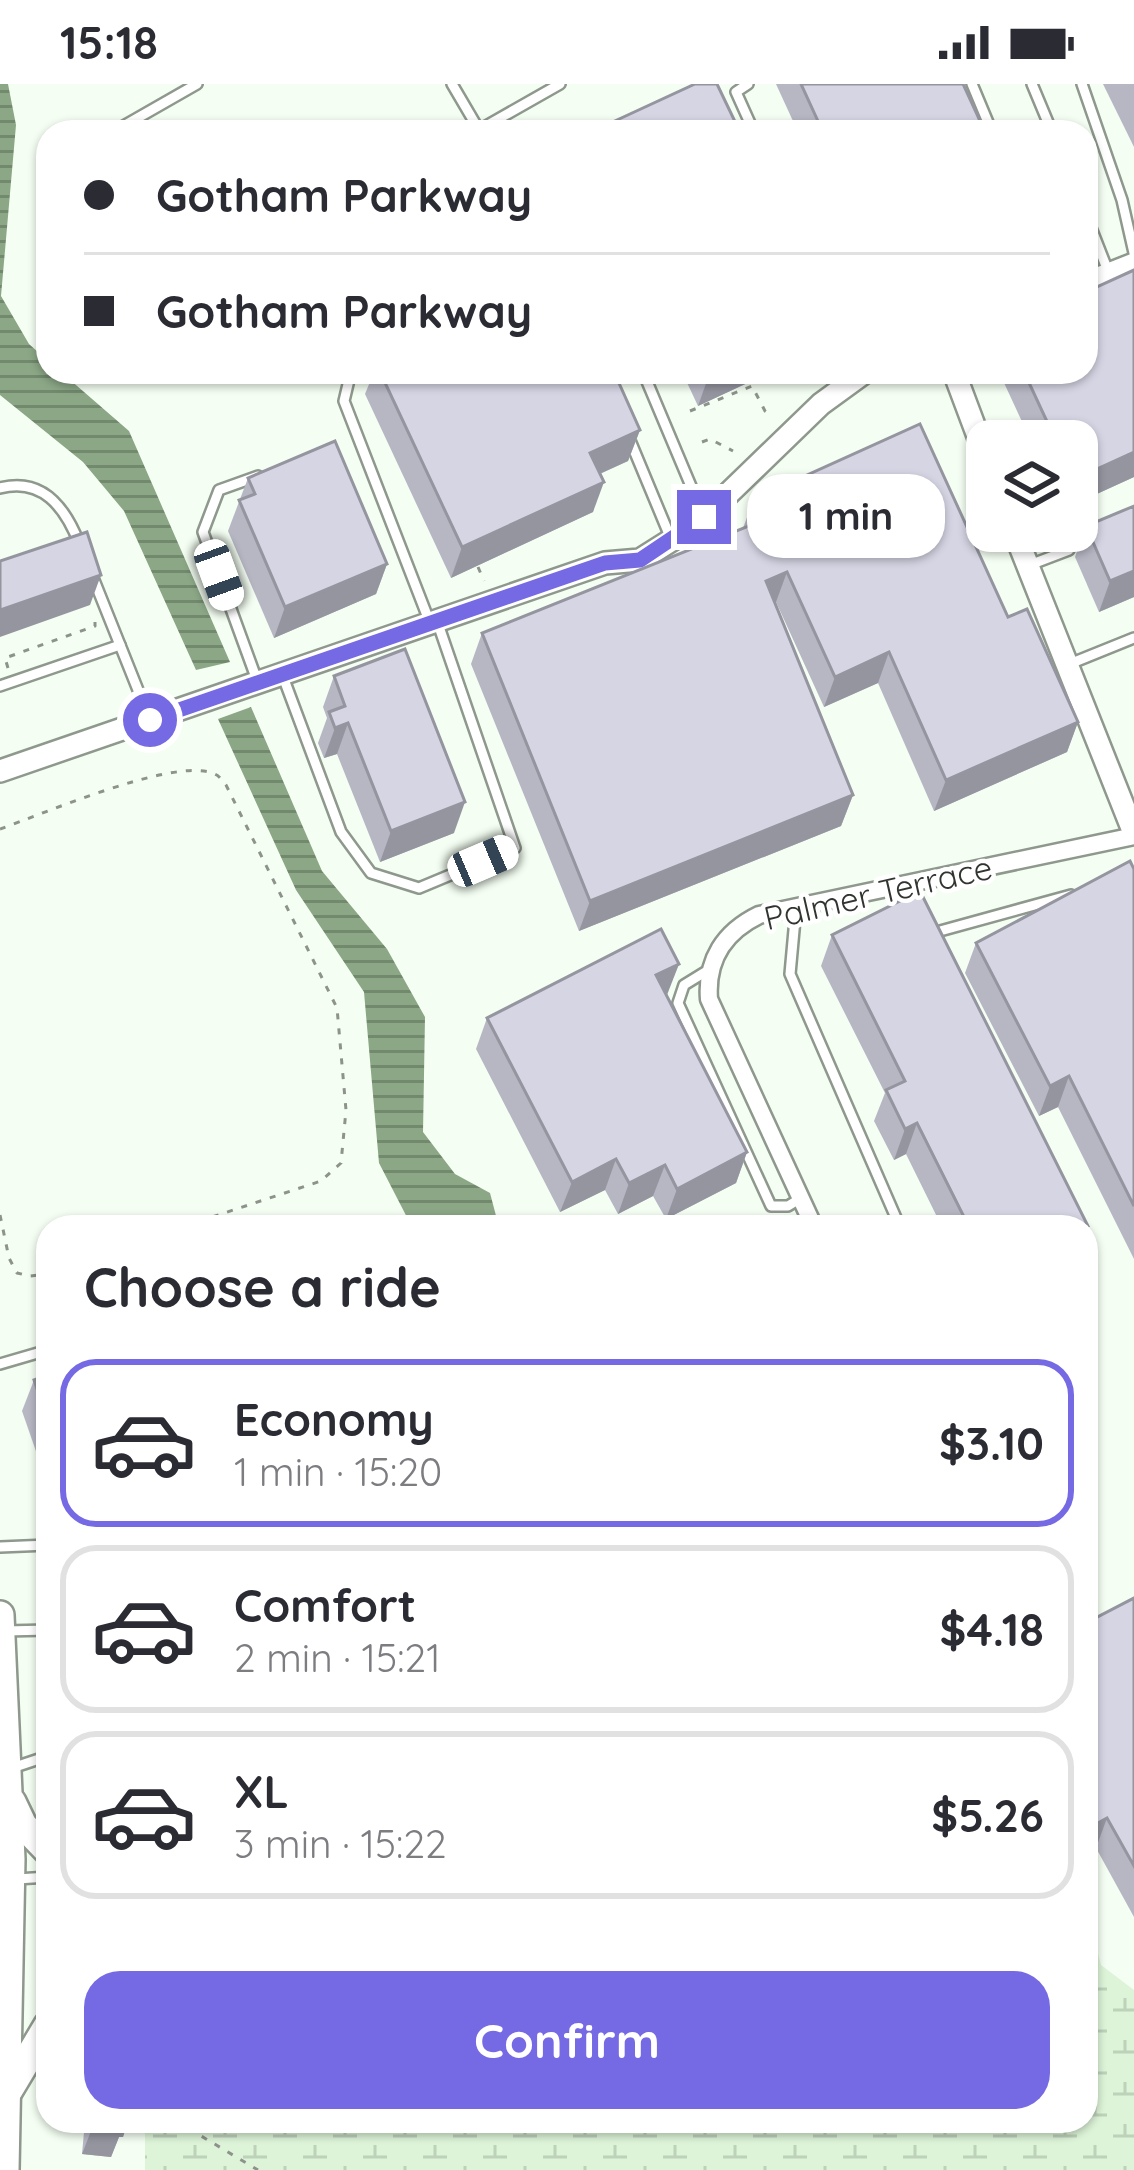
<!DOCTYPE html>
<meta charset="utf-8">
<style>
body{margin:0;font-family:Quicksand,sans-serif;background:#f2f2f3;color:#2b2b33;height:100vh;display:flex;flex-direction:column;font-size:45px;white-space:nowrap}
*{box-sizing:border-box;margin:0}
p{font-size:39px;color:#7c7c81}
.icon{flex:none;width:66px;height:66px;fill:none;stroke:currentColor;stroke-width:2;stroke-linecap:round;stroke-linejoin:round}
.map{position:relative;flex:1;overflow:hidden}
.side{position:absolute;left:36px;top:1131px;width:1062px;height:918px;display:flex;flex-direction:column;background:#fff;border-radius:36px;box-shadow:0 3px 9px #0004}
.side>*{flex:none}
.guide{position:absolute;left:36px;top:36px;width:1062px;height:264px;border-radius:36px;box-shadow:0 3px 9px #0004;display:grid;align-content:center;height:264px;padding:0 48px;background:#fff}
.tools{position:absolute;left:966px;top:336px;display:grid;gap:24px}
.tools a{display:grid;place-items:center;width:132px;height:132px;border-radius:24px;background:#fff;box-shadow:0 3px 9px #0004;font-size:60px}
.end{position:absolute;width:54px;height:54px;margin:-27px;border:15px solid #7569e4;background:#fff;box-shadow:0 0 0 6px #fff}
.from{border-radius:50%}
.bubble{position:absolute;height:84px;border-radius:36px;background:#fff;box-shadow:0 3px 9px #0004;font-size:39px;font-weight:800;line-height:84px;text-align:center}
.car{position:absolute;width:36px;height:72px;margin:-36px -18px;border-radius:15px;box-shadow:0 0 9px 3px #0007;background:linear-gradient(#fff 24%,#345 0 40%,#fff 0 76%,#345 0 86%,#fff 0)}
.guide b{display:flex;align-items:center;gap:42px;height:114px;font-size:45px}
.guide b+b{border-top:3px solid #e1e1e2}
.guide i{width:30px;height:30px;background:#2b2b33}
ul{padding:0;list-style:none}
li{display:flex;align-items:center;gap:36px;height:168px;margin:0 24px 18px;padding:0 24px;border:6px solid #e1e1e2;border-radius:36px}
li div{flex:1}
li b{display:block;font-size:45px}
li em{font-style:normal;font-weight:800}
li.active{border-color:#7569e4}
li>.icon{width:108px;height:108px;stroke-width:1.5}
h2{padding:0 48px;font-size:54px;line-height:144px}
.cta{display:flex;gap:24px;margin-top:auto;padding:24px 48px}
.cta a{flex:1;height:138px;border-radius:36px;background:#7569e4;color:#fff;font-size:48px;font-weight:800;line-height:138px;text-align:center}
.status{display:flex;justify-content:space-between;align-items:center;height:84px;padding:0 60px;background:#fff;direction:ltr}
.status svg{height:33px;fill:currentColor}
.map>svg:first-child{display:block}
.wetland{fill:url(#wetland-marsh)}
.water{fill:url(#water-rules)}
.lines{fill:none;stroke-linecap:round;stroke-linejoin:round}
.service-casing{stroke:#8e988c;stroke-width:14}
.minor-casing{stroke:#8e988c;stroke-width:21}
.tertiary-casing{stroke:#8e988c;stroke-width:26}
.primary-casing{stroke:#8e988c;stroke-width:32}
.path{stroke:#8d938b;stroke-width:3;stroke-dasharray:6 9;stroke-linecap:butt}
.service{stroke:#fff;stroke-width:9}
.minor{stroke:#fff;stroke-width:16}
.tertiary{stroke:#fff;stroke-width:21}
.primary{stroke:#fff;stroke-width:27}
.wall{fill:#b7b7c4}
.shaded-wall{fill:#9595a0}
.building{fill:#d5d5e4;stroke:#9595a0;stroke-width:3}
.route{stroke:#7569e4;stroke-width:15}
.labels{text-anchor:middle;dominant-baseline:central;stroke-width:9;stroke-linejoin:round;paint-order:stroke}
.street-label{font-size:33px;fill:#313530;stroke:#fff}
</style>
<div class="status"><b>15:18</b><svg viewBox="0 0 49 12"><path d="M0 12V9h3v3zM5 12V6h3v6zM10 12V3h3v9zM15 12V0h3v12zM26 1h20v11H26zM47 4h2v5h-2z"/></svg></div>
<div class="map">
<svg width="1134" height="2086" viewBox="0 0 1134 2086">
<defs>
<pattern id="wetland-marsh" width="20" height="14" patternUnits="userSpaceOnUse" patternTransform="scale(3)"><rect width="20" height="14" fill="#ddf4d8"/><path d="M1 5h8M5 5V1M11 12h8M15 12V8" fill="none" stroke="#bed2ba"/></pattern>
<pattern id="water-rules" width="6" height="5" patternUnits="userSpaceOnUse" patternTransform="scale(3)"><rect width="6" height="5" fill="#8ba786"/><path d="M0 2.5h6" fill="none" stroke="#72896e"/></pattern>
</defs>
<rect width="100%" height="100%" fill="#f4fef2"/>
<polygon class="wetland" points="1086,1825 1101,1881 1134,1906 1134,2086 145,2086 145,2037 1086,2037"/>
<g class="water">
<polygon points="0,0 8,0 16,41 1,212 29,260 48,277 48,288 61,288 129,347 230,578 196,586 124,427 83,378 0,311"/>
<polygon points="251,623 322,787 387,865 425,933 423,1048 455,1090 490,1109 499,1143 412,1143 379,1079 364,908 296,806 218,635"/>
</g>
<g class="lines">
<g class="service-casing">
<g id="service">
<polyline points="452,0 479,46 560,0"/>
<polyline points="748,0 736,8 754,48"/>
<polyline points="972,0 992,48"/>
<polyline points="1032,0 1052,48"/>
<polyline points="1082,0 1122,116 1134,169"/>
<polyline points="113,48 197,0"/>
<polyline points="1086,131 1108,187"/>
<polyline points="356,288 349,296 344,317 430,539"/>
<polyline points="643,288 704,433"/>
<polyline points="629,354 671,455"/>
<path d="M0,404c42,-11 65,19 79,55"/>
<polyline points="1027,482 1069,466"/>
<polyline points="94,496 150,636"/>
<polyline points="1067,581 1134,554"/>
<polyline points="282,590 341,748 371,789 419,804 515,764 437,537"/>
<polyline points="258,599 203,448 219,406 258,392"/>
<polyline points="0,602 120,561"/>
<polyline points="796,824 790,890 900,1143"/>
<polyline points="940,847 1071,811"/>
<polyline points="710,885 684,901 678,919 771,1122 788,1122 801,1114"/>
<polyline points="0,1280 48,1266"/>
<polyline points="0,1463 48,1461"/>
<polyline points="5,1547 48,1546"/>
<polyline points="9,1685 48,1672"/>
<polyline points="17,1795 48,1793"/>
</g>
</g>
<g class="minor-casing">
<path id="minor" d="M814,1143l-105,-228c-3,-39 15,-67 50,-84l375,-79"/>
</g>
<g class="tertiary-casing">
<g id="tertiary">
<polyline points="1086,199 1134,180"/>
<polyline points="954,288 987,376"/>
<polyline points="1014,447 1134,749"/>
<polyline points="0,687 605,479 640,476 697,440 821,320 865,288"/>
</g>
</g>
<g class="primary-casing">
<g id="primary">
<polyline points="0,1531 11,1775 5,2086"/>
<polyline points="12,1718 23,1741 48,1767"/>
<polyline points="9,2006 48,1941"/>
</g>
</g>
<g class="path">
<polyline points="690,327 752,302 765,327 772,332"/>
<polyline points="702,358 710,355 733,367"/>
<polyline points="478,483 484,497"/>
<polyline points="8,584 5,574 95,542 95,538"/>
<path d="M0,745c43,-15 172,-71 212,-56 7,2 9,6 14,12l111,223 9,102 -5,53 -20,18 -139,46"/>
<polyline points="0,1131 9,1174 17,1189 30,1192 48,1190"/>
<polyline points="176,2037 258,2086"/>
</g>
<use href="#service" class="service"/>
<use href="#minor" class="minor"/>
<use href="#tertiary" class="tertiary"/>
<use href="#primary" class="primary"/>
</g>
<g class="wall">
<polygon points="776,0 963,0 985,48 798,48"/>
<polygon points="1103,0 1134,0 1134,63"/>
<polygon points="1134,186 1134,393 1077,419 1077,357 1031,357 999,288 1086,288"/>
<polygon points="374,288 614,288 640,346 628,377 600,390 593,428 451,494 365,310"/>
<polygon points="682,288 771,288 698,322"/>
<polygon points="248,394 387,480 376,510 274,554 228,447"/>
<polygon points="754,415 1008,533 1078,638 1067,668 934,727 878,599 824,623 776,518 775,519 853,711 841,742 579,847 471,580 482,549 743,444"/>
<polygon points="1086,442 1134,513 1099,528 1075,473"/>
<polygon points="334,592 454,749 380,778 337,670 324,674 318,659 327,634 323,623"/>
<polygon points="1134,785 1134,1175 1058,1023 1039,1032 965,889 976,859"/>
<polygon points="832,851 1086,1143 942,1143 906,1070 894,1076 874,1037 885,1009 821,882"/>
<polygon points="679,880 666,911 747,1068 736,1099 666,1135 653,1112 618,1130 605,1106 560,1128 476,965 487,934"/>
<polygon points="48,1291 48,1374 39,1376 22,1327 34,1296"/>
<polygon points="1134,1514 1134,1833 1096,1764 1086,1770 1086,1539"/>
<polygon points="85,2037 128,2037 123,2053 119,2053 111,2073 82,2070"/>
</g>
<g class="shaded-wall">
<polygon points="716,288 771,288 698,322 709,291"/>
<polygon points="640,346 628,377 579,399 590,369"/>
<polygon points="1134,368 1134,393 1077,419 1077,394"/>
<polygon points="604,398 593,428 451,494 462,463"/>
<polygon points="387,480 376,510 274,554 285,523"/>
<polygon points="1134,487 1134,513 1099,528 1110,497"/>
<polygon points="787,488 776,518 754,528 766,497"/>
<polygon points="101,491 90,521 0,553 0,526"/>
<polygon points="889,568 878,599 824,623 835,593"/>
<polygon points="1078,638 1067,668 934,727 946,696"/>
<polygon points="348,639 337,670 324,674 335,644"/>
<polygon points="853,711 841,742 579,847 590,817"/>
<polygon points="465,718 454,749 380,778 391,747"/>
<polygon points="679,880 667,911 645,922 656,891"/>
<polygon points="1069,992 1058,1023 1039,1032 1050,1002"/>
<polygon points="917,1039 906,1070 894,1076 905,1045"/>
<polygon points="747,1068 736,1099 666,1135 677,1105"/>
<polygon points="616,1075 605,1106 560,1128 572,1098"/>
<polygon points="665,1081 653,1112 618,1130 629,1099"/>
<polygon points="48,1353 48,1374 39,1376"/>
<polygon points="1107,1734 1096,1764 1086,1770 1096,1740"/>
<polygon points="119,2037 128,2037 123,2053 119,2053 111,2073 82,2070 91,2047"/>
</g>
<g class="building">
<polygon points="695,0 717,0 740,48 591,48"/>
<polygon points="801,0 963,0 985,48 823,48"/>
<polygon points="1134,186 1134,368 1077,394 1077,357 1056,357 1024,288 1086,288 1086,208"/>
<polygon points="380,288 614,288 640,346 590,369 604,398 462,463"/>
<polygon points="920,340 1008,533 1027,525 1078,638 946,696 889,568 835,593 787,488 766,497 853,711 590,817 482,549 764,436 754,415"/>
<polygon points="335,357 387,480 285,523 239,416 255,410 248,394"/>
<polygon points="1134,422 1134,487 1110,497 1086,442"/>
<polygon points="87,448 101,491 0,526 0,477"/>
<polygon points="405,565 465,718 391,747 348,639 335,644 329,628 345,622 334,592"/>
<polygon points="1130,777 1134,785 1134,1122 1069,992 1050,1002 976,859"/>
<polygon points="920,807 1088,1142 1086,1143 969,1143 917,1039 905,1045 886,1006 905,997 832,851"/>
<polygon points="661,845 679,880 656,891 747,1068 677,1105 665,1081 629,1099 616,1075 572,1098 487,934"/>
<polygon points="48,1291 48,1338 34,1296"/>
<polygon points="1134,1514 1134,1782 1107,1734 1096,1740 1086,1721 1086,1539"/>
<polygon points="92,2037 121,2037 120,2049 91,2047"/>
</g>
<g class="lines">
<polyline class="route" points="150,636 605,479 640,476 704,433"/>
</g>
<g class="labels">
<g class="street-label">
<text transform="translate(878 808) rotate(-13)">Palmer Terrace</text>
</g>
</g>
</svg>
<div class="tools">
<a><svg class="icon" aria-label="layers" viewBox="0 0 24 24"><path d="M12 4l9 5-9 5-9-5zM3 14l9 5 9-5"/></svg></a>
</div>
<i class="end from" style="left:150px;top:636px"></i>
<i class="end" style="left:704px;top:433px"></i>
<div class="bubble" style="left:747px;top:390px;width:198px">1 min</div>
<i class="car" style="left:219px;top:491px;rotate:160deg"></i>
<i class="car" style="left:483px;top:777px;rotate:67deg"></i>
<div class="guide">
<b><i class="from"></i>Gotham Parkway</b>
<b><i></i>Gotham Parkway</b>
</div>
<section class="side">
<h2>Choose a ride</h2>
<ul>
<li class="active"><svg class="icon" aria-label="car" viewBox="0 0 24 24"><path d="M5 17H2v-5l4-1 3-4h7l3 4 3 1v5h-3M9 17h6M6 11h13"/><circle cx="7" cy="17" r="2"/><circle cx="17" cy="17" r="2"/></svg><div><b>Economy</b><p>1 min · 15:20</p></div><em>$3.10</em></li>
<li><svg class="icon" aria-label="car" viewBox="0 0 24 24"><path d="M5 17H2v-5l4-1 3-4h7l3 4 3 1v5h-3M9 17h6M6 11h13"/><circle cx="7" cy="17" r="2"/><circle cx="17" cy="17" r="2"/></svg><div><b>Comfort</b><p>2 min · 15:21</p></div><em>$4.18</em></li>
<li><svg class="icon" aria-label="car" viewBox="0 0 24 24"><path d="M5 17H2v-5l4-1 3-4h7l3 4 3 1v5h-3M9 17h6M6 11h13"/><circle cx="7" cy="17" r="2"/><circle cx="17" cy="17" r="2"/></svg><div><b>XL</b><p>3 min · 15:22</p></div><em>$5.26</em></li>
</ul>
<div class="cta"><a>Confirm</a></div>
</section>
</div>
